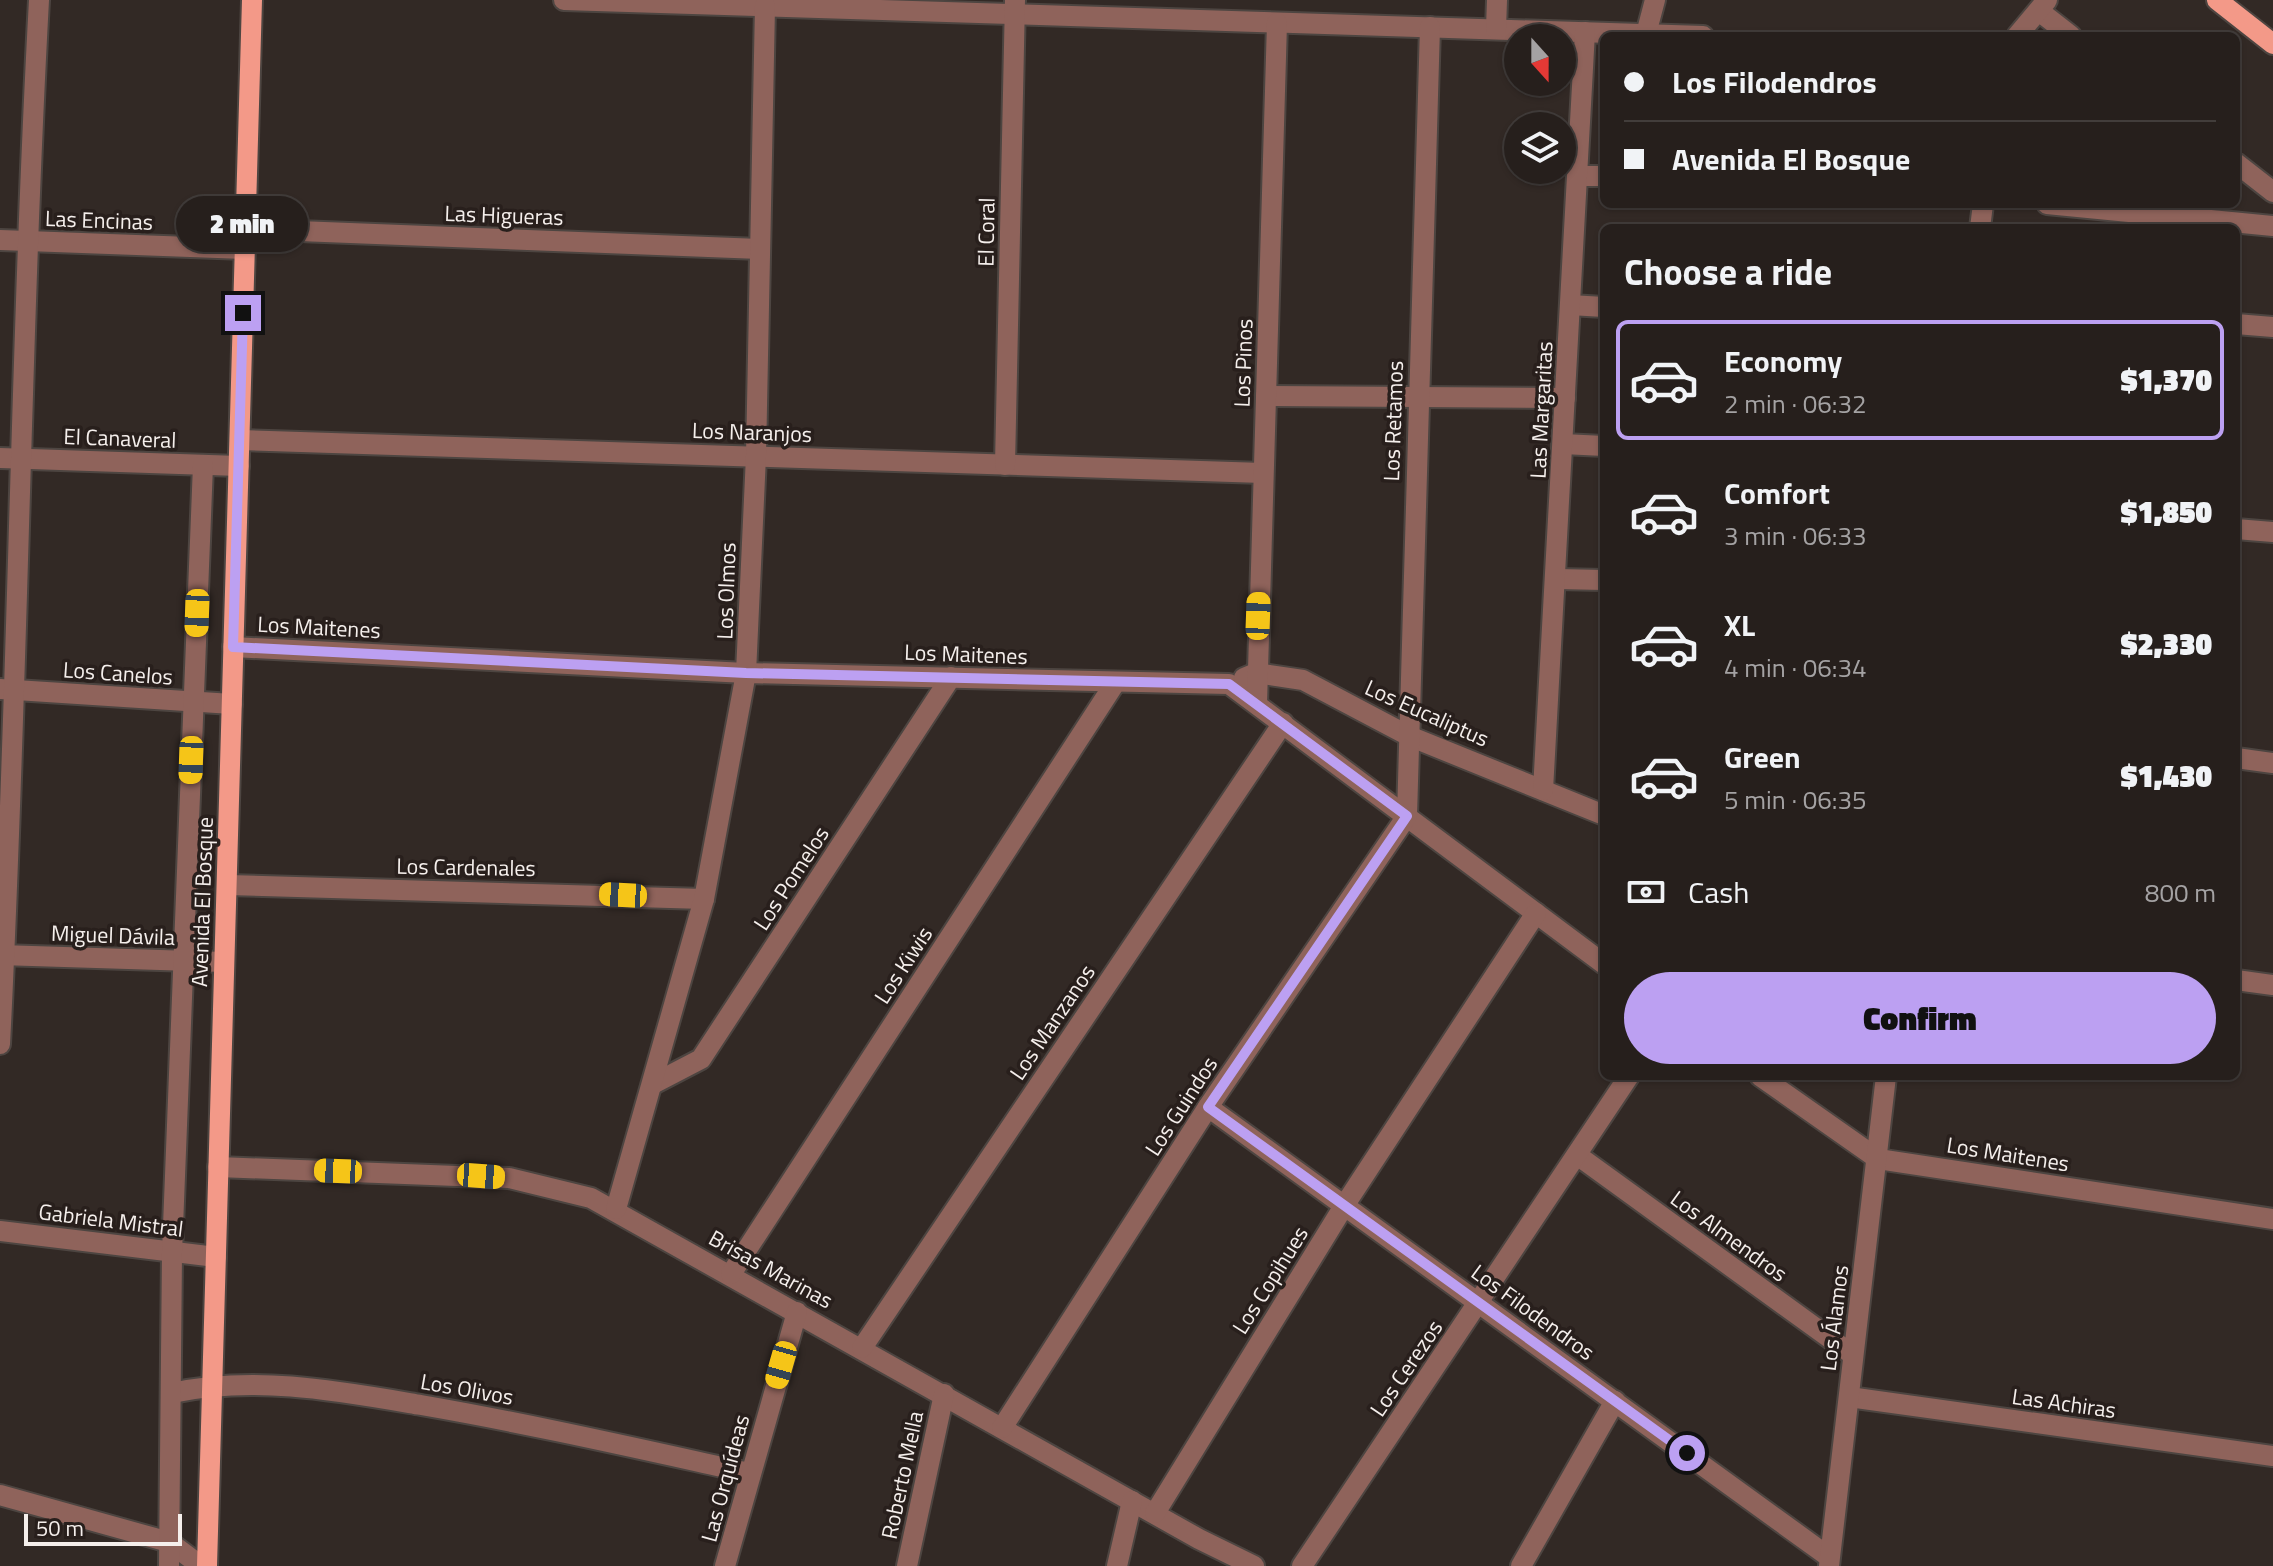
<!DOCTYPE html>
<meta charset="utf-8">
<style>
body{margin:0;font-family:"Titillium Web",sans-serif;background:#322c29;color:#f1f3f6;height:100vh;display:flex;flex-direction:column;font-size:30px;white-space:nowrap}
*{box-sizing:border-box;margin:0}
p{font-size:26px;color:#a4a2a3}
.icon{flex:none;width:44px;height:44px;fill:none;stroke:currentColor;stroke-width:2;stroke-linecap:round;stroke-linejoin:round}
.map{position:relative;flex:1;overflow:hidden}
.sheet{position:absolute;left:1600px;top:224px;width:640px;height:856px;display:flex;flex-direction:column;background:#261f1c;border-radius:12px;box-shadow:0 2px 6px #0004,0 0 0 2px #423d3b}
.sheet>*{flex:none}
.banner{position:absolute;left:1600px;top:32px;width:640px;height:176px;border-radius:12px;box-shadow:0 2px 6px #0004,0 0 0 2px #423d3b;display:grid;align-content:center;height:176px;padding:0 24px;background:#261f1c}
.needle{width:52px;rotate:159deg}
.controls{position:absolute;left:1504px;top:24px;display:grid;gap:16px}
.controls a{display:grid;place-items:center;width:72px;height:72px;border-radius:50%;background:#261f1c;box-shadow:0 2px 6px #0004,0 0 0 2px #423d3b;font-size:40px}
.scale{position:absolute;left:24px;bottom:20px;width:158px;box-sizing:border-box;padding-left:8px;border:4px solid #f5efec;border-top:0;font-size:22px;line-height:28px;white-space:nowrap;color:#f5efec;-webkit-text-stroke:6px #281f1c;paint-order:stroke}
.end{position:absolute;width:36px;height:36px;margin:-18px;border:10px solid #bca0f2;background:#111;box-shadow:0 0 0 4px #111}
.from{border-radius:50%}
.bubble{position:absolute;height:56px;border-radius:28px;background:#261f1c;box-shadow:0 2px 6px #0004,0 0 0 2px #423d3b;font-size:26px;font-weight:800;line-height:56px;text-align:center}
.car{position:absolute;width:24px;height:48px;margin:-24px -12px;border-radius:10px;box-shadow:0 0 6px 2px #0007;background:linear-gradient(#f5c518 24%,#345 0 40%,#f5c518 0 76%,#345 0 86%,#f5c518 0)}
.banner b{display:flex;align-items:center;gap:28px;height:76px;font-size:30px}
.banner b+b{border-top:2px solid #423d3b}
.banner i{width:20px;height:20px;background:#f1f3f6}
ul{padding:0;list-style:none}
li{display:flex;align-items:center;gap:24px;height:120px;margin:0 16px 12px;padding:0 8px;border:4px solid transparent;border-radius:12px}
li div{flex:1}
li b{display:block;font-size:30px}
li em{font-style:normal;font-weight:800}
li.active{border-color:#bca0f2}
li>.icon{width:72px;height:72px;stroke-width:1.5}
h2{padding:0 24px;font-size:36px;line-height:96px}
.pay{display:flex;align-items:center;gap:20px;height:88px;padding:0 24px;font-size:30px}
.pay p{margin-inline-start:auto}
.action{display:flex;gap:16px;margin-top:auto;padding:16px 24px}
.action a{flex:1;height:92px;border-radius:48px;background:#bca0f2;color:#111;font-size:32px;font-weight:800;line-height:92px;text-align:center}
.map>svg:first-child{display:block}
.lines{fill:none;stroke-linecap:round;stroke-linejoin:round}
.minor-casing{stroke:#4d4541;stroke-width:24}
.major-casing{stroke:#4d4541;stroke-width:24}
.minor{stroke:#8f635b;stroke-width:20}
.major{stroke:#f39988;stroke-width:20}
.route{stroke:#bca0f2;stroke-width:10}
.labels{text-anchor:middle;dominant-baseline:central;stroke-width:7;stroke-linejoin:round;paint-order:stroke}
.street-label{font-size:22px;fill:#f5efec;stroke:#281f1c}
</style>
<div class="map">
<svg width="2273" height="1566" viewBox="0 0 2273 1566">
<rect width="100%" height="100%" fill="#322925"/>
<g class="lines">
<g class="minor-casing">
<g id="minor">
<polyline points="564,0 1703,36"/>
<polyline points="2039,11 2071,36"/>
<polyline points="1496,29 1497,0"/>
<polyline points="1646,34 1655,0"/>
<polyline points="2017,36 2047,0"/>
<polyline points="2236,163 2273,192"/>
<polyline points="1577,176 1604,176"/>
<polyline points="2047,204 2273,226"/>
<polyline points="1980,228 1983,204"/>
<polyline points="245,229 760,249"/>
<polyline points="0,240 245,249"/>
<polyline points="1570,305 1604,307"/>
<polyline points="2236,324 2273,327"/>
<polyline points="1266,396 1565,398"/>
<polyline points="240,440 1263,473"/>
<polyline points="1563,444 1604,446"/>
<polyline points="0,458 239,466"/>
<polyline points="1005,465 1015,0"/>
<polyline points="2236,529 2273,532"/>
<polyline points="1557,579 1604,580"/>
<polyline points="233,647 746,673 1229,684 1604,964"/>
<polyline points="1244,678 1256,673 1303,680 1409,736 1604,815"/>
<polyline points="0,689 232,704"/>
<polyline points="1257,704 1277,23"/>
<polyline points="2236,758 2273,763"/>
<polyline points="1543,790 1585,32"/>
<polyline points="227,885 704,899"/>
<polyline points="0,955 224,962"/>
<polyline points="2236,980 2273,985"/>
<path d="M0,1044c18,-348 20,-696 39,-1044"/>
<polyline points="1760,1076 1878,1159 2273,1219"/>
<polyline points="653,1084 701,1059 951,677"/>
<polyline points="1208,1107 1829,1557"/>
<polyline points="1577,1155 1853,1355"/>
<polyline points="218,1167 509,1178 591,1198 1199,1539 1254,1566"/>
<polyline points="616,1209 704,899 746,673 756,456 765,6"/>
<polyline points="0,1231 216,1257"/>
<polyline points="731,1274 1115,683"/>
<polyline points="862,1348 1283,723"/>
<path d="M172,1393c83,-18 167,-2 249,12 110,19 219,44 329,68"/>
<polyline points="1849,1397 2273,1456"/>
<polyline points="1002,1428 1208,1107 1407,816 1430,27"/>
<polyline points="0,1495 169,1542 201,1566"/>
<polyline points="1155,1513 1344,1206 1536,913"/>
<polyline points="169,1566 172,1252 203,465"/>
<polyline points="725,1566 797,1312"/>
<polyline points="907,1566 944,1394"/>
<polyline points="1117,1566 1132,1501"/>
<polyline points="1302,1566 1629,1076"/>
<polyline points="1521,1566 1615,1401"/>
<polyline points="1829,1566 1886,1076"/>
</g>
</g>
<g class="major-casing">
<g id="major">
<polyline points="2217,0 2273,44"/>
<polyline points="207,1566 252,0"/>
</g>
</g>
<use href="#minor" class="minor"/>
<use href="#major" class="major"/>
</g>
<g class="lines">
<polyline class="route" points="243,313 233,647 746,673 1229,684 1407,816 1208,1107 1687,1453"/>
</g>
<g class="labels">
<g class="street-label">
<text transform="translate(504 215) rotate(2)">Las Higueras</text>
<text transform="translate(99 220) rotate(2)">Las Encinas</text>
<text transform="translate(986 232) rotate(-89)">El Coral</text>
<text transform="translate(1243 363) rotate(-88)">Los Pinos</text>
<text transform="translate(1541 410) rotate(-87)">Las Margaritas</text>
<text transform="translate(1393 421) rotate(-88)">Los Retamos</text>
<text transform="translate(752 432) rotate(2)">Los Naranjos</text>
<text transform="translate(120 438) rotate(2)">El Canaveral</text>
<text transform="translate(726 591) rotate(-88)">Los Olmos</text>
<text transform="translate(319 627) rotate(3)">Los Maitenes</text>
<text transform="translate(966 654) rotate(2)">Los Maitenes</text>
<text transform="translate(118 673) rotate(4)">Los Canelos</text>
<text transform="translate(1427 713) rotate(24)">Los Eucaliptus</text>
<text transform="translate(466 867) rotate(1)">Los Cardenales</text>
<text transform="translate(791 878) rotate(-57)">Los Pomelos</text>
<text transform="translate(202 902) rotate(-88)">Avenida El Bosque</text>
<text transform="translate(113 935) rotate(2)">Miguel Dávila</text>
<text transform="translate(903 965) rotate(-57)">Los Kiwis</text>
<text transform="translate(1052 1022) rotate(-56)">Los Manzanos</text>
<text transform="translate(1181 1106) rotate(-57)">Los Guindos</text>
<text transform="translate(2008 1154) rotate(9)">Los Maitenes</text>
<text transform="translate(111 1220) rotate(7)">Gabriela Mistral</text>
<text transform="translate(1729 1236) rotate(36)">Los Almendros</text>
<text transform="translate(771 1269) rotate(29)">Brisas Marinas</text>
<text transform="translate(1270 1280) rotate(-58)">Los Copihues</text>
<text transform="translate(1533 1312) rotate(36)">Los Filodendros</text>
<text transform="translate(1834 1318) rotate(-83)">Los Álamos</text>
<text transform="translate(1406 1368) rotate(-56)">Los Cerezos</text>
<text transform="translate(467 1389) rotate(10)">Los Olivos</text>
<text transform="translate(2064 1403) rotate(8)">Las Achiras</text>
<text transform="translate(902 1475) rotate(-78)">Roberto Mella</text>
<text transform="translate(725 1478) rotate(-75)">Las Orquídeas</text>
</g>
</g>
</svg>
<div class="controls">
<a><svg class="needle" viewBox="-14 -14 28 28"><path d="M0-13l5 13h-10z" fill="#e53935"/><path d="M0 13l5-13h-10z" fill="#a4a2a3"/></svg></a>
<a><svg class="icon" aria-label="layers" viewBox="0 0 24 24"><path d="M12 4l9 5-9 5-9-5zM3 14l9 5 9-5"/></svg></a>
</div>
<div class="scale">50 m</div>
<i class="end from" style="left:1687px;top:1453px"></i>
<i class="end" style="left:243px;top:313px"></i>
<div class="bubble" style="left:176px;top:196px;width:132px">2 min</div>
<i class="car" style="left:197px;top:613px;rotate:182deg"></i>
<i class="car" style="left:1258px;top:616px;rotate:2deg"></i>
<i class="car" style="left:191px;top:760px;rotate:182deg"></i>
<i class="car" style="left:623px;top:895px;rotate:273deg"></i>
<i class="car" style="left:338px;top:1171px;rotate:272deg"></i>
<i class="car" style="left:481px;top:1176px;rotate:94deg"></i>
<i class="car" style="left:781px;top:1365px;rotate:196deg"></i>
<div class="banner">
<b><i class="from"></i>Los Filodendros</b>
<b><i></i>Avenida El Bosque</b>
</div>
<section class="sheet">
<h2>Choose a ride</h2>
<ul>
<li class="active"><svg class="icon" aria-label="car" viewBox="0 0 24 24"><path d="M5 17H2v-5l4-1 3-4h7l3 4 3 1v5h-3M9 17h6M6 11h13"/><circle cx="7" cy="17" r="2"/><circle cx="17" cy="17" r="2"/></svg><div><b>Economy</b><p>2 min · 06:32</p></div><em>$1,370</em></li>
<li><svg class="icon" aria-label="car" viewBox="0 0 24 24"><path d="M5 17H2v-5l4-1 3-4h7l3 4 3 1v5h-3M9 17h6M6 11h13"/><circle cx="7" cy="17" r="2"/><circle cx="17" cy="17" r="2"/></svg><div><b>Comfort</b><p>3 min · 06:33</p></div><em>$1,850</em></li>
<li><svg class="icon" aria-label="car" viewBox="0 0 24 24"><path d="M5 17H2v-5l4-1 3-4h7l3 4 3 1v5h-3M9 17h6M6 11h13"/><circle cx="7" cy="17" r="2"/><circle cx="17" cy="17" r="2"/></svg><div><b>XL</b><p>4 min · 06:34</p></div><em>$2,330</em></li>
<li><svg class="icon" aria-label="car" viewBox="0 0 24 24"><path d="M5 17H2v-5l4-1 3-4h7l3 4 3 1v5h-3M9 17h6M6 11h13"/><circle cx="7" cy="17" r="2"/><circle cx="17" cy="17" r="2"/></svg><div><b>Green</b><p>5 min · 06:35</p></div><em>$1,430</em></li>
</ul>
<div class="pay"><svg class="icon" aria-label="cash" viewBox="0 0 24 24"><path d="M3 7h18v10H3z"/><circle cx="12" cy="12" r="2"/></svg>Cash<p>800 m</p></div>
<div class="action"><a>Confirm</a></div>
</section>
</div>
